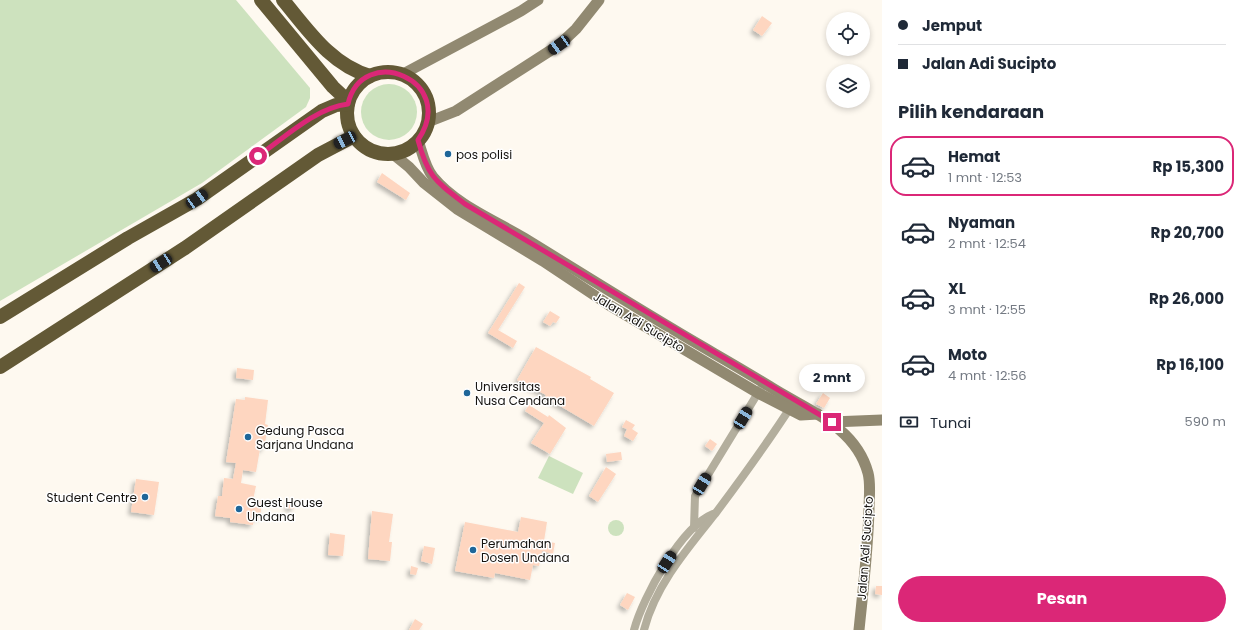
<!DOCTYPE html>
<html lang="id">
<meta charset="utf-8">
<style>
body{margin:0;font-family:Poppins,sans-serif;background:#f2f2f3;color:#1f2937;height:100vh;display:flex;flex-direction:column;font-size:15px;white-space:nowrap}
*{box-sizing:border-box;margin:0}
p{font-size:13px;color:#747a83}
.icon{flex:none;width:22px;height:22px;fill:none;stroke:currentColor;stroke-width:2;stroke-linecap:round;stroke-linejoin:round}
.map{position:relative;flex:1;overflow:hidden}
.details{display:flex;flex-direction:column;background:#fff;width:360px}
.details>*{flex:none}
.guide{display:grid;align-content:center;height:88px;padding:0 16px;background:#fff}
.buttons{position:absolute;left:826px;top:12px;display:grid;gap:8px}
.buttons a{display:grid;place-items:center;width:44px;height:44px;border-radius:50%;background:#fff;box-shadow:0 2px 6px #0003;font-size:20px}
.end{position:absolute;width:18px;height:18px;margin:-9px;border:5px solid #db2777;background:#fff;box-shadow:0 0 0 2px #fff}
.from{border-radius:50%}
.bubble{position:absolute;height:28px;border-radius:14px;background:#fff;box-shadow:0 2px 6px #0003;font-size:13px;font-weight:700;line-height:28px;text-align:center}
.car{position:absolute;width:12px;height:24px;margin:-12px -6px;border-radius:5px;box-shadow:0 0 3px 1px #0007;background:linear-gradient(#222 24%,#8ab4d8 0 40%,#222 0 76%,#8ab4d8 0 86%,#222 0)}
.guide b{display:flex;align-items:center;gap:14px;height:38px;font-size:15px}
.guide b+b{border-top:1px solid #e0e1e3}
.guide i{width:10px;height:10px;background:#1f2937}
ul{padding:0;list-style:none}
li{display:flex;align-items:center;gap:12px;height:60px;margin:0 8px 6px;padding:0 8px;border:2px solid transparent;border-radius:16px}
li div{flex:1}
li b{display:block;font-size:15px}
li em{font-style:normal;font-weight:700}
li.on{border-color:#db2777}
li>.icon{width:36px;height:36px;stroke-width:1.5}
h2{padding:0 16px;font-size:18px;line-height:48px}
.pay{display:flex;align-items:center;gap:10px;height:44px;padding:0 16px;font-size:15px}
.pay p{margin-inline-start:auto}
.action{display:flex;gap:8px;margin-top:auto;padding:8px 16px}
.action a{flex:1;height:46px;border-radius:24px;background:#db2777;color:#fff;font-size:16px;font-weight:700;line-height:46px;text-align:center}
main{display:flex;flex:1;min-height:0}
.map>svg:first-child{display:block}
.green{fill:#cde2be}
.building{fill:#fed6c0;filter:url(#shadow)}
.lines{fill:none;stroke-linecap:round;stroke-linejoin:round}
.street{stroke:#b3ae9d;stroke-width:8}
.secondary{stroke:#918971;stroke-width:11}
.highway{stroke:#635936;stroke-width:14}
.route{stroke:#db2777;stroke-width:5}
.poi-dot{fill:#1e6699;stroke:#fff;stroke-width:1.5}
.labels{text-anchor:middle;dominant-baseline:central;stroke-width:3;stroke-linejoin:round;paint-order:stroke}
.poi-label{font-size:12px;fill:#151310;stroke:#fff;text-anchor:start}
.street-label{font-size:12px;fill:#151310;stroke:#fff}
</style>
<main>
<div class="map">
<svg width="882" height="630" viewBox="0 0 882 630">
<defs>
<filter id="shadow"><feDropShadow dx="-3" dy="3" stdDeviation="2" flood-color="#0004"/></filter>
</defs>
<rect width="100%" height="100%" fill="#fef9f0"/>
<g class="green">
<polygon points="0,0 236,0 310,88 310,98 306,107 202,183 0,301"/>
<circle cx="389" cy="112" r="28"/>
<polygon points="549,456 583,473 573,494 538,478"/>
<circle cx="616" cy="528" r="8"/>
</g>
<g class="building">
<polygon points="762,16 772,23 762,36 753,30"/>
<polygon points="382,173 410,193 406,200 377,182"/>
<polygon points="519,283 525,287 498,330 517,341 513,348 488,333"/>
<polygon points="550,311 560,317 556,323 553,322 550,326 543,322"/>
<polygon points="536,347 591,377 590,379 614,393 594,426 545,397 546,395 517,380"/>
<polygon points="237,368 254,370 253,380 236,378"/>
<polygon points="823,393 830,398 824,408 816,404"/>
<polygon points="245,397 268,400 265,424 268,425 264,449 260,449 256,472 243,470 241,483 256,486 253,500 262,501 260,518 254,517 253,525 230,522 230,518 215,516 218,496 222,496 224,478 233,479 236,463 226,462 236,399 245,400"/>
<polygon points="529,405 548,417 549,415 566,428 550,454 531,443 544,423 525,411"/>
<polygon points="626,420 635,425 632,429 638,433 633,441 624,436 627,429 622,427"/>
<polygon points="710,439 717,444 712,451 705,446"/>
<polygon points="621,452 622,460 607,462 606,454"/>
<polygon points="606,467 616,474 598,502 589,496"/>
<polygon points="136,479 159,482 154,515 131,512"/>
<polygon points="288,502 295,503 294,509 287,508"/>
<polygon points="372,511 393,514 389,542 392,542 390,561 368,559"/>
<polygon points="521,517 547,522 544,541 555,543 553,554 542,551 539,566 533,565 530,580 495,573 494,578 455,571 465,522 518,532"/>
<polygon points="330,533 345,535 343,556 328,555"/>
<polygon points="424,546 435,548 432,564 421,561"/>
<polygon points="411,566 418,568 416,575 410,574"/>
<polygon points="876,586 882,586 882,595 875,594"/>
<polygon points="627,593 635,597 628,610 620,605"/>
<polygon points="415,619 423,624 419,630 409,630"/>
</g>
<g class="lines">
<g class="street">
<polyline points="694,528 695,496 764,383"/>
<path d="M634,630c9,-33 47,-103 79,-116"/>
<path d="M644,630c11,-44 43,-81 71,-116 27,-36 53,-72 77,-109"/>
</g>
<g class="secondary">
<polyline points="403,74 521,11 538,0"/>
<polyline points="428,122 456,111 559,45 576,29 599,0"/>
<path d="M418,140c4,12 7,27 15,37 23,28 61,43 91,61 49,30 98,61 147,90 33,20 66,38 98,58 37,24 86,39 99,87 3,11 1,25 1,36 -1,41 -6,81 -10,121"/>
<polyline points="393,154 409,167 424,183 457,209 543,261 609,305 758,393 801,415 818,414"/>
<polyline points="832,422 882,420"/>
</g>
<g class="highway">
<polyline points="261,0 333,87 348,101"/>
<path d="M283,0c25,30 48,65 87,76"/>
<circle cx="388" cy="113" r="41"/>
<polyline points="0,317 128,238 197,199 322,111 336,105 348,104"/>
<polyline points="0,367 185,248 318,155 354,136"/>
</g>
</g>
<g class="lines">
<path class="route" d="M258,156c26,-18 57,-48 90,-52 14,-62 111,-24 70,36 10,37 17,41 47,64l367,218"/>
</g>
<g class="poi-dot">
<circle cx="448" cy="154" r="4"/>
<circle cx="467" cy="393" r="4"/>
<circle cx="248" cy="437" r="4"/>
<circle cx="145" cy="497" r="4"/>
<circle cx="239" cy="509" r="4"/>
<circle cx="473" cy="550" r="4"/>
</g>
<g class="labels">
<g class="poi-label">
<text x="456" y="154">pos polisi</text>
<text x="475" y="386">Universitas<tspan x="475" dy="14">Nusa Cendana</tspan></text>
<text x="256" y="430">Gedung Pasca<tspan x="256" dy="14">Sarjana Undana</tspan></text>
<text x="137" y="497" text-anchor="end">Student Centre</text>
<text x="247" y="502">Guest House<tspan x="247" dy="14">Undana</tspan></text>
<text x="481" y="543">Perumahan<tspan x="481" dy="14">Dosen Undana</tspan></text>
</g>
<g class="street-label">
<text transform="translate(639 322) rotate(31)">Jalan Adi Sucipto</text>
<text transform="translate(865 548) rotate(-86)">Jalan Adi Sucipto</text>
</g>
</g>
</svg>
<div class="buttons">
<a><svg class="icon" aria-label="locate" viewBox="0 0 24 24"><circle cx="12" cy="12" r="6"/><path d="M12 2v4M12 18v4M2 12h4M18 12h4"/></svg></a>
<a><svg class="icon" aria-label="layers" viewBox="0 0 24 24"><path d="M12 4l9 5-9 5-9-5zM3 14l9 5 9-5"/></svg></a>
</div>
<i class="end from" style="left:258px;top:156px"></i>
<i class="end" style="left:832px;top:422px"></i>
<div class="bubble" style="left:799px;top:364px;width:66px">2 mnt</div>
<i class="car" style="left:559px;top:45px;rotate:235deg"></i>
<i class="car" style="left:345px;top:140px;rotate:244deg"></i>
<i class="car" style="left:197px;top:199px;rotate:55deg"></i>
<i class="car" style="left:161px;top:263px;rotate:237deg"></i>
<i class="car" style="left:743px;top:418px;rotate:31deg"></i>
<i class="car" style="left:702px;top:484px;rotate:31deg"></i>
<i class="car" style="left:667px;top:562px;rotate:33deg"></i>
</div>
<section class="details">
<div class="guide">
<b><i class="from"></i>Jemput</b>
<b><i></i>Jalan Adi Sucipto</b>
</div>
<h2>Pilih kendaraan</h2>
<ul>
<li class="on"><svg class="icon" aria-label="car" viewBox="0 0 24 24"><path d="M5 17H2v-5l4-1 3-4h7l3 4 3 1v5h-3M9 17h6M6 11h13"/><circle cx="7" cy="17" r="2"/><circle cx="17" cy="17" r="2"/></svg><div><b>Hemat</b><p>1 mnt · 12:53</p></div><em>Rp 15,300</em></li>
<li><svg class="icon" aria-label="car" viewBox="0 0 24 24"><path d="M5 17H2v-5l4-1 3-4h7l3 4 3 1v5h-3M9 17h6M6 11h13"/><circle cx="7" cy="17" r="2"/><circle cx="17" cy="17" r="2"/></svg><div><b>Nyaman</b><p>2 mnt · 12:54</p></div><em>Rp 20,700</em></li>
<li><svg class="icon" aria-label="car" viewBox="0 0 24 24"><path d="M5 17H2v-5l4-1 3-4h7l3 4 3 1v5h-3M9 17h6M6 11h13"/><circle cx="7" cy="17" r="2"/><circle cx="17" cy="17" r="2"/></svg><div><b>XL</b><p>3 mnt · 12:55</p></div><em>Rp 26,000</em></li>
<li><svg class="icon" aria-label="car" viewBox="0 0 24 24"><path d="M5 17H2v-5l4-1 3-4h7l3 4 3 1v5h-3M9 17h6M6 11h13"/><circle cx="7" cy="17" r="2"/><circle cx="17" cy="17" r="2"/></svg><div><b>Moto</b><p>4 mnt · 12:56</p></div><em>Rp 16,100</em></li>
</ul>
<div class="pay"><svg class="icon" aria-label="cash" viewBox="0 0 24 24"><path d="M3 7h18v10H3z"/><circle cx="12" cy="12" r="2"/></svg>Tunai<p>590 m</p></div>
<div class="action"><a>Pesan</a></div>
</section>
</main>
